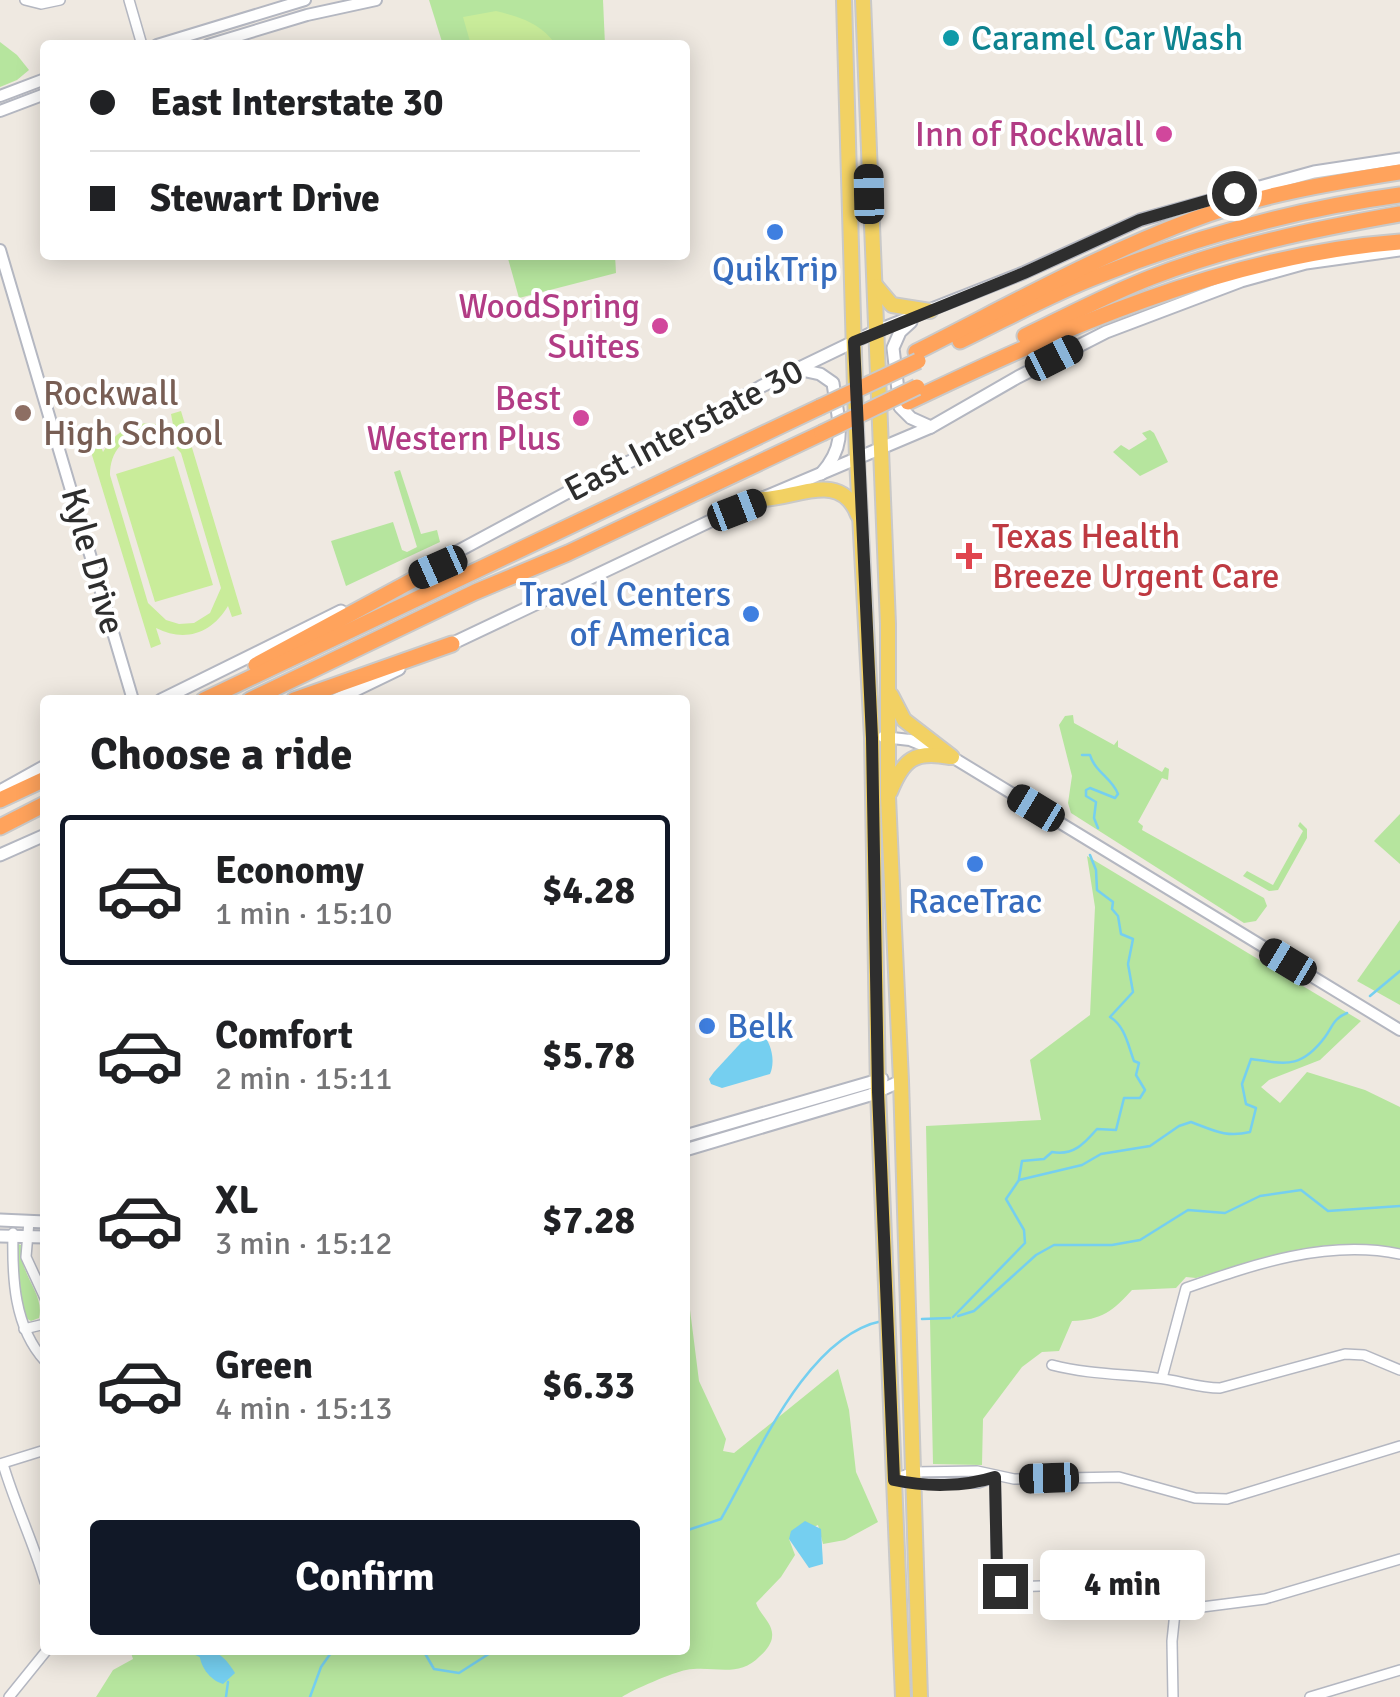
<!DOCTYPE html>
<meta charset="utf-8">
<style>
body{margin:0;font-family:Signika,sans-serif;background:#f2f2f2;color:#202124;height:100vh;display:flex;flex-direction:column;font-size:38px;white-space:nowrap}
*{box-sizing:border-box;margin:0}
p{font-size:32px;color:#757577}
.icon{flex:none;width:55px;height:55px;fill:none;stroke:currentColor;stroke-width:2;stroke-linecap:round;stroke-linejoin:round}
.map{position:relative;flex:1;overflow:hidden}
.sheet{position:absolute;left:40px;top:695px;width:650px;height:960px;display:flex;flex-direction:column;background:#fff;border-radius:10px;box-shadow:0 5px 25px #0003}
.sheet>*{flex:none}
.hud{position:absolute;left:40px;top:40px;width:650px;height:220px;border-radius:10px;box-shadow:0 5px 25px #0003;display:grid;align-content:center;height:220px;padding:0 50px;background:#fff}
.end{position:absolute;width:45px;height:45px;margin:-22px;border:12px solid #2e2e2e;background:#fff;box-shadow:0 0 0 5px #fff}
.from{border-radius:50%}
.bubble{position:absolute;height:70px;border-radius:10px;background:#fff;box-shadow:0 5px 25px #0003;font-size:32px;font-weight:700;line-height:70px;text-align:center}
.car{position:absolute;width:30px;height:60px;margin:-30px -15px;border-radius:12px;box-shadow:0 0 8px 2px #0007;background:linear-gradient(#222 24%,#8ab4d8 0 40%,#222 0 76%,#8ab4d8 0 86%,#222 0)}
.hud b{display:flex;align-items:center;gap:35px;height:95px;font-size:38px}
.hud b+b{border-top:2px solid #e0e0e0}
.hud i{width:25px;height:25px;background:#202124}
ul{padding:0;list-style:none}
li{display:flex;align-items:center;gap:30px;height:150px;margin:0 20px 15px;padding:0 30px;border:5px solid transparent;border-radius:10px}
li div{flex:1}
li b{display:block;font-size:38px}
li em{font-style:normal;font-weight:700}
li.active{border-color:#111827}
li>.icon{width:90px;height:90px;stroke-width:1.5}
h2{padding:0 50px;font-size:45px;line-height:120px}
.cta{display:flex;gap:20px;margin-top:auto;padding:20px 50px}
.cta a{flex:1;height:115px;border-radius:10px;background:#111827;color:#fff;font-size:40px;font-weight:700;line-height:115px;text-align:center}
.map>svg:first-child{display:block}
.green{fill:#b6e59e}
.pitch{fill:#c9ec9a;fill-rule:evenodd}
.water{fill:#75cff0}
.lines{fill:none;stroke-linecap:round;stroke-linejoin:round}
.stream{stroke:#75cff0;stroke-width:2.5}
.minor-casing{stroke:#b4b7c1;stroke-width:12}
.tertiary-casing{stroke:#b4b7c1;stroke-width:14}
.secondary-casing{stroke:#b4b7c1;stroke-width:15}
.primary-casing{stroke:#c9c9c9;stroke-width:18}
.motorway-casing{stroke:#c9c9c9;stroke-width:19}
.minor{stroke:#fff;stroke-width:9}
.tertiary{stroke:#fff;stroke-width:10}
.secondary{stroke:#fff;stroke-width:11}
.primary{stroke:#f2d163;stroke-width:14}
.motorway{stroke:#ffa35c;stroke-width:15}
.motorway-bridge-casing{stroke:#c9c9c9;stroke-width:19;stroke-linecap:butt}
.motorway-bridge{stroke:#ffa35c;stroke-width:15}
.route{stroke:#2e2e2e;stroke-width:12}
.culture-dot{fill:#0f9aa8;stroke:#fff;stroke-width:4}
.hotel-dot{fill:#d1479c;stroke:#fff;stroke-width:4}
.shop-dot{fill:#3f7fe0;stroke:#fff;stroke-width:4}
.education-dot{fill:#8d6e63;stroke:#fff;stroke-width:4}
.health-dot{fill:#e0444e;stroke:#fff;stroke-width:4}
.labels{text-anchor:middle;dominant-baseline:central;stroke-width:8;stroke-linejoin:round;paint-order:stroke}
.culture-label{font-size:35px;fill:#0d838f;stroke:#fff;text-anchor:start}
.hotel-label{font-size:35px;fill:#b23c85;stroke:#fff;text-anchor:end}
.shop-label{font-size:35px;fill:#366cbe;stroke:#fff}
.education-label{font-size:35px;fill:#785e54;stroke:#fff;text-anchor:start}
.street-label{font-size:35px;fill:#2e2e2e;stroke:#fff}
.health-label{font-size:35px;fill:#be3a42;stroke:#fff;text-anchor:start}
</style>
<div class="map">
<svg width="1400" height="1697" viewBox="0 0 1400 1697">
<rect width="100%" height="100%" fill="#efe9e1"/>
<g class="green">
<polygon points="429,0 603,0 605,45 443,45"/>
<polygon points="0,42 17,55 29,70 17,80 0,87"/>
<polygon points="507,255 615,255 616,273 519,298"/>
<polygon points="1150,430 1154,433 1168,462 1140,476 1113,452 1121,445 1129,450 1147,439 1142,433"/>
<polygon points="400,470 421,534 437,530 440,542 346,586 331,541 393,522 402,550 407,552 417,547 394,472"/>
<polygon points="1073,715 1074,723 1114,745 1118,740 1118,747 1162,772 1165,767 1169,769 1168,780 1162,778 1138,822 1143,826 1142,830 1264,898 1267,906 1256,921 1244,923 1071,813 1068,803 1072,776 1059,725 1065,716"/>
<polygon points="1400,814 1400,864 1374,841"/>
<polygon points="1300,822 1307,829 1307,838 1278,890 1269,891 1243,876 1247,871 1273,885 1303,831 1298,826"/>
<path d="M1087,856l274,165 -41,39 -51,20 -8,7 19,16 27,-31 58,18 35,17v142c-71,-16 -136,9 -204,29l-10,-1 -10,11 -44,2c-19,21 -30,30 -60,31l-13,30 -17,1 -20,15 -39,52 -1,46 -49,-1 -7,-338 115,-6 -11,-60 60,-45 5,-108z"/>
<polygon points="1400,920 1400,1005 1357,981"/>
<path d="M18,1244l3,1c-2,31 24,48 18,73l-8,3 -7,-4c-6,-24 -9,-48 -6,-73z"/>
<path d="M688,1294l11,87 27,58 -3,12 11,2 104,-84 11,41 7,62 22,50 -33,18 -22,4 -5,-19 -29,14 6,16 -14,22 -25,26c4,12 18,21 16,34 0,6 -7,15 -12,19 -22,23 -46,9 -74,14 -12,2 -54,20 -64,27h-526l17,-27 20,-11 -3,-9h555v-355z"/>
</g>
<g class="pitch">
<path d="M496,11c24,6 45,12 60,34h-85l-8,-28z"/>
<path d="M181,411l61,203 -10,3 -4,-11c-16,27 -43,37 -72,22l5,16 -10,4 -63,-206 10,-3 5,13c17,-28 42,-36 71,-22l-3,-16zM147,433l21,6 13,14 40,135 -11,25 -16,10 -15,1 -13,-4 -18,-17 -38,-128c0,-24 14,-39 37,-42z"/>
<polygon points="174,456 213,585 155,602 116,474"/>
</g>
<g class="water">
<path d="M759,1031c12,8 17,30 11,43l-48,14 -11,-4 -2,-5 5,-7 36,-39z"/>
<polygon points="805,1521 821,1529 823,1564 809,1568 789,1539 791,1531"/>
<path d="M199,1650c19,0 26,7 36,23l-12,11c-14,-4 -24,-19 -24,-34z"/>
</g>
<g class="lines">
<g class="stream">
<path d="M1082,755h8c5,17 22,23 28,39l-3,4 -25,-10 -4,2v6l10,6 -2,16 4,10"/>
<polyline points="1370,996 1400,971"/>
<path d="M1019,1179l3,-18 22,-2 8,-7c21,4 32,-8 45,-23l19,1 8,-32h16l5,-8 -9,-15 3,-12 -5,-2c-6,-16 -9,-35 -24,-44l23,-25 -5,-28 5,-25 -12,-5 -3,-18 -6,-7 1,-7 -16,-12 -1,-20 -6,-15"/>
<polyline points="958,1316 974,1311 1036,1255 1054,1245 1112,1245 1140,1240 1188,1210 1225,1213 1260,1196 1301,1190 1328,1211 1400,1206"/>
<path d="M953,1317l72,-74 -1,-13 -18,-31 13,-19 63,-15 19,-11 49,-8 29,-20 12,-4c22,8 34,16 59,10l6,-24 -10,-4 -4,-20 9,-25c35,5 50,10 74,-22 8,-11 8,-18 22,-24"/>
<polyline points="922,1319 950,1318"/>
<path d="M685,1531l36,-12c35,-60 85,-183 161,-198"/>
<polyline points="188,1650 200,1656"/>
<polyline points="423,1650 434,1669 459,1673 495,1650"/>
<polyline points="226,1697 228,1682"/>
<polyline points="310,1697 321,1667 333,1650"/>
</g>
<g class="minor-casing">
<g id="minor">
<polyline points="25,0 41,4 60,0"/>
<polyline points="129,0 142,45"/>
<polyline points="29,1221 26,1257 45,1298"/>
<path d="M13,1233c-1,45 1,94 32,128"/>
<polyline points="24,1329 45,1324"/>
<path d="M1052,1365c35,9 69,9 104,13 22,2 42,10 64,10l125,-34 19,1 36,15"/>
<path d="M1162,1378l24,-90c69,-24 141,-49 214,-34"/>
<polyline points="0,1464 45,1450"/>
<path d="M3,1464c12,41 30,77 42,118"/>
<polyline points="995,1477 997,1572 1005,1587 1104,1584 1202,1607 1265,1599 1400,1559"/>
<polyline points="894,1479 914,1472 977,1471 1014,1479 1119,1477 1195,1498 1227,1499 1400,1446"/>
<polyline points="909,1483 978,1483 993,1478"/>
<polyline points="9,1697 47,1650"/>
<polyline points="1173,1697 1172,1641 1176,1603"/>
<polyline points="1310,1697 1400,1670"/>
</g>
</g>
<g class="tertiary-casing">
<g id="tertiary">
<polyline points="157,45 305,0"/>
<polyline points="208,45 307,15 376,0"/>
<polyline points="0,96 45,79"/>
<polyline points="0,111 45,94"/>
<polyline points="0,250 133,700"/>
<polyline points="883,737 910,740 952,757 1400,1030"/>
</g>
</g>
<g class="secondary-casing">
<g id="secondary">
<polyline points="911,322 900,332 893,348 900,407 911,418 931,427"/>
<path d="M797,369l23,5 13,9c5,39 16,60 -12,91"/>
<polyline points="430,570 451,555 585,483 654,450 762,386 876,331 1023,273 1140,220 1314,172 1400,159"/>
<polyline points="447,646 723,515 931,427 1018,377 1106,332 1241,281 1306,263 1400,250"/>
<polyline points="161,700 341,611"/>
<polyline points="335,700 399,669"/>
<polyline points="0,791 45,766"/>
<polyline points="0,855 45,835"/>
<polyline points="685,1136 882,1079"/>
<polyline points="685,1150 870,1095 901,1081"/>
<polyline points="0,1220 45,1222"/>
<polyline points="0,1236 45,1237"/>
</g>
</g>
<g class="primary-casing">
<g id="primary">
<polyline points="844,0 857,459 872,737 878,1092 903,1697"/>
<polyline points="863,0 888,624 888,797 901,1081 920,1697"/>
<polyline points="876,286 892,305 930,311"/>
<path d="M763,499c34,-1 78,-29 95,16"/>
<polyline points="891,695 904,720 952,757"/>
<path d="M890,792c13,-32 24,-42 59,-35"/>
</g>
</g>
<g class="motorway-casing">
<g id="motorway">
<path d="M1025,336c42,-20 83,-42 127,-59 80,-31 163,-48 248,-63"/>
<path d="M960,341c46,-22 91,-47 138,-65 97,-39 199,-67 302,-81"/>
<path d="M916,352c90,-45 180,-96 276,-132 66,-25 138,-37 208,-48"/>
<path d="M908,402c155,-74 318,-147 492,-160"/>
<polyline points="256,665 437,567"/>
<polyline points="204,700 820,407"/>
<polyline points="250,700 475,592 568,553 822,433"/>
<polyline points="294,700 452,644"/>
<polyline points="0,800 45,779"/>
<polyline points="0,827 45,804"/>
</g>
</g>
<use href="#minor" class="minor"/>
<use href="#tertiary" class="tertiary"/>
<use href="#secondary" class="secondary"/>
<use href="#primary" class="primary"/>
<use href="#motorway" class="motorway"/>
<g class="motorway-bridge-casing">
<g id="motorway-bridge">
<polyline points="820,407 918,361"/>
<polyline points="822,433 917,387"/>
</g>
</g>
<use href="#motorway-bridge" class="motorway-bridge"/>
</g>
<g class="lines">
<path class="route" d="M1005,1586l-8,-14 -2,-95c-31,10 -69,10 -101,3l-16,-388 -6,-354 -18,-396 170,-69 116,-53 94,-27"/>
</g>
<circle class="culture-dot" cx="951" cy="38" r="10"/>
<g class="hotel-dot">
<circle cx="1164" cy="134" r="10"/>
<circle cx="660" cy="326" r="10"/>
<circle cx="581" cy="418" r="10"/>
</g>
<g class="shop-dot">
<circle cx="775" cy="232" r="10"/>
<circle cx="751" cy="614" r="10"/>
<circle cx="975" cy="864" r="10"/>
<circle cx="707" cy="1026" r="10"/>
</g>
<circle class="education-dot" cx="23" cy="413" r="10"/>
<path class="health-dot" d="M964 541h10v10h10v10h-10v10h-10v-10h-10v-10h10z"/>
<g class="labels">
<g class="culture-label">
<text x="971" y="38">Caramel Car Wash</text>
</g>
<g class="hotel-label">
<text x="1144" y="134">Inn of Rockwall</text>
<text x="640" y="306">WoodSpring<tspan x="640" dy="40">Suites</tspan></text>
<text x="561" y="398">Best<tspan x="561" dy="40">Western Plus</tspan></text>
</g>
<g class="shop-label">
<text x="775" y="269">QuikTrip</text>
<text x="731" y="594" text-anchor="end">Travel Centers<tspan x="731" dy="40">of America</tspan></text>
<text x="975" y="901">RaceTrac</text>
<text x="727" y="1026" text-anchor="start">Belk</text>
</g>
<g class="education-label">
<text x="43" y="393">Rockwall<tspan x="43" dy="40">High School</tspan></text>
</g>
<g class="street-label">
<text transform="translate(684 430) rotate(-28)">East Interstate 30</text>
<text transform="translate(93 561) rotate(74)">Kyle Drive</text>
</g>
<g class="health-label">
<text x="992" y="536">Texas Health<tspan x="992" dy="40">Breeze Urgent Care</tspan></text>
</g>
</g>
</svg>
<i class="end from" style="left:1234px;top:193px"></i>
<i class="end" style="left:1005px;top:1586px"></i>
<div class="bubble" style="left:1040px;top:1550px;width:165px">4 min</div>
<i class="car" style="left:869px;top:194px;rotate:359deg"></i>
<i class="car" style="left:1054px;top:358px;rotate:63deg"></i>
<i class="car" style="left:737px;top:510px;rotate:69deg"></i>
<i class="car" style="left:438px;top:567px;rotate:246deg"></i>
<i class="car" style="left:1036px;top:808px;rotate:301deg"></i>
<i class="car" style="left:1288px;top:962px;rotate:301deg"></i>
<i class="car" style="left:1049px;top:1478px;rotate:268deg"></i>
<div class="hud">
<b><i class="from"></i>East Interstate 30</b>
<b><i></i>Stewart Drive</b>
</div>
<section class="sheet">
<h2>Choose a ride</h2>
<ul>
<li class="active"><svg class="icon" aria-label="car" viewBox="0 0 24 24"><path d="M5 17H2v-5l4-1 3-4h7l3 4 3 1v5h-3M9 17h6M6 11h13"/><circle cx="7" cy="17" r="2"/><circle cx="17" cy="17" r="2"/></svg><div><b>Economy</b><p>1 min · 15:10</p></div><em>$4.28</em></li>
<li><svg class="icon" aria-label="car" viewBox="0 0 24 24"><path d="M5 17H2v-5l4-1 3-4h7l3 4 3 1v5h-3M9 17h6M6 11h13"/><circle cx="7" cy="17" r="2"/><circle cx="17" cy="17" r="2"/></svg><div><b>Comfort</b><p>2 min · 15:11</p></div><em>$5.78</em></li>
<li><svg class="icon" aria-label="car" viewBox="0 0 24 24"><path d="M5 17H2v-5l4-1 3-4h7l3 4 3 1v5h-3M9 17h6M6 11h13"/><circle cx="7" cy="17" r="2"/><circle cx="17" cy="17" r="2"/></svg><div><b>XL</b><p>3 min · 15:12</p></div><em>$7.28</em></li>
<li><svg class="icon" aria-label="car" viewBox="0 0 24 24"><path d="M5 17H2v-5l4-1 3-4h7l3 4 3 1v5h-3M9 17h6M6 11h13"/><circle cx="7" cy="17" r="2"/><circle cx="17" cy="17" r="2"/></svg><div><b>Green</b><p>4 min · 15:13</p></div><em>$6.33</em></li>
</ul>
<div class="cta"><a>Confirm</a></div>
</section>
</div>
